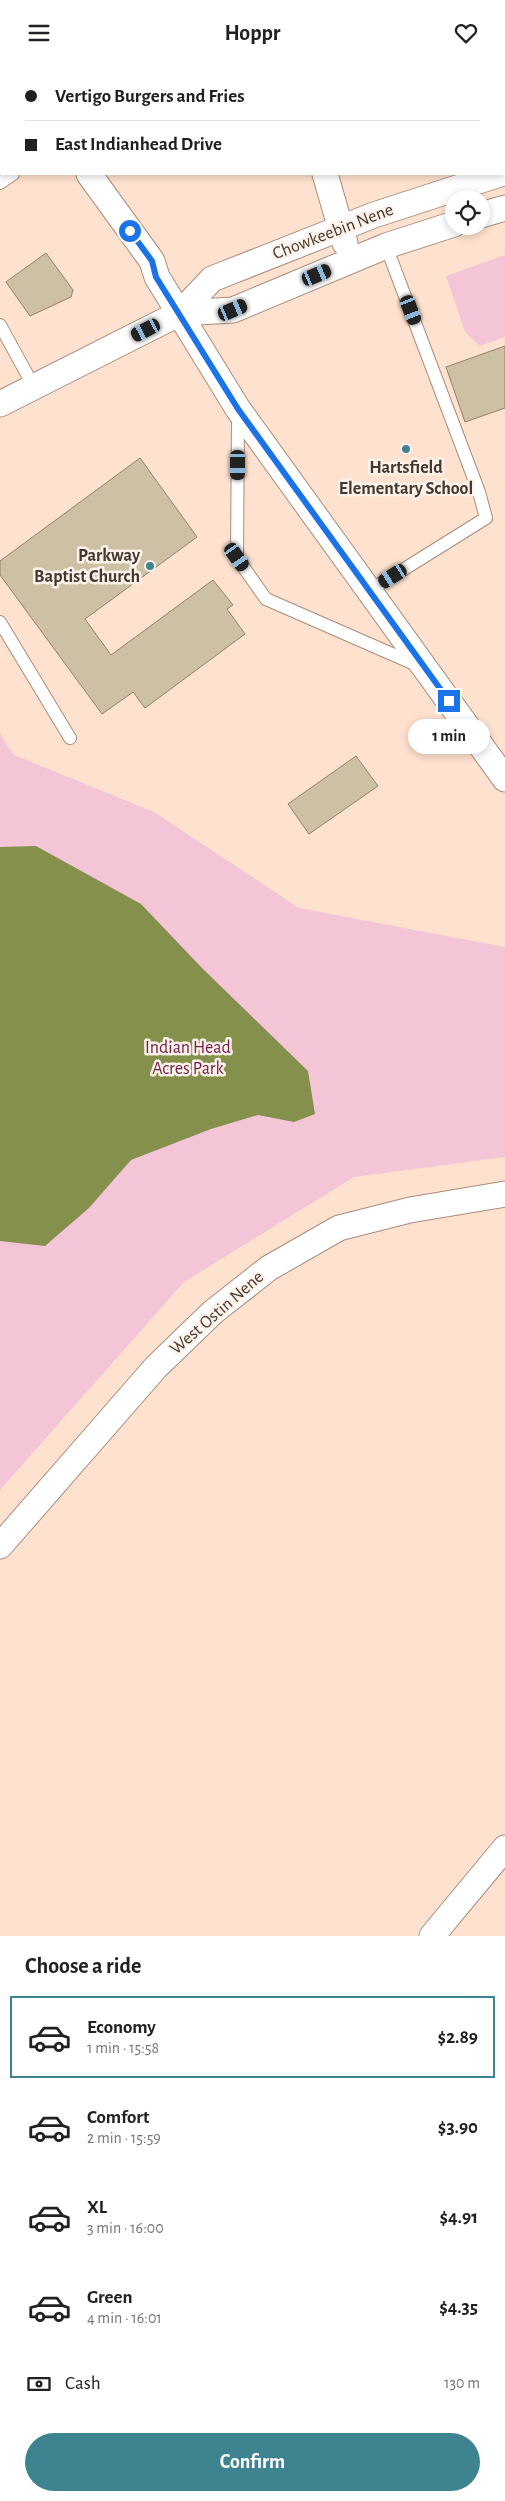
<!DOCTYPE html>
<meta charset="utf-8">
<style>
body{margin:0;font-family:"Alegreya Sans",sans-serif;background:#f2f2f2;color:#202124;height:100vh;display:flex;flex-direction:column;font-size:19px;white-space:nowrap}
*{box-sizing:border-box;margin:0}
p{font-size:16px;color:#757577}
.icon{flex:none;width:28px;height:28px;fill:none;stroke:currentColor;stroke-width:2;stroke-linecap:round;stroke-linejoin:round}
.map{position:relative;height:1871px;overflow:hidden}
.details{display:flex;flex-direction:column;background:#fff;flex:1}
.details>*{flex:none}
.hud{position:absolute;left:0px;top:0px;width:505px;height:110px;box-shadow:0 2px 8px #0003;display:grid;align-content:center;height:110px;padding:0 25px;background:#fff}
.fabs{position:absolute;left:445px;top:125px;display:grid;gap:10px}
.fabs a{display:grid;place-items:center;width:45px;height:45px;border-radius:50%;background:#fff;box-shadow:0 2px 8px #0003;font-size:25px}
.end{position:absolute;width:22px;height:22px;margin:-11px;border:6px solid #1a73e8;background:#fff;box-shadow:0 0 0 2px #fff}
.from{border-radius:50%}
.bubble{position:absolute;height:35px;border-radius:18px;background:#fff;box-shadow:0 2px 8px #0003;font-size:16px;font-weight:700;line-height:35px;text-align:center}
.car{position:absolute;width:15px;height:30px;margin:-15px -8px;border-radius:6px;box-shadow:0 0 4px 1px #0007;background:linear-gradient(#222 24%,#8ab4d8 0 40%,#222 0 76%,#8ab4d8 0 86%,#222 0)}
.hud b{display:flex;align-items:center;gap:18px;height:48px;font-size:19px}
.hud b+b{border-top:1px solid #e0e0e0}
.hud i{width:12px;height:12px;background:#202124}
ul{padding:0;list-style:none}
li{display:flex;align-items:center;gap:15px;height:82px;margin:0 10px 8px;padding:0 15px;border:2px solid transparent;border-radius:0px}
li div{flex:1}
li b{display:block;font-size:19px}
li em{font-style:normal;font-weight:700}
li.current{border-color:#3e8490}
li>.icon{width:45px;height:45px;stroke-width:1.5}
h2{padding:0 25px;font-size:22px;line-height:60px}
.pay{display:flex;align-items:center;gap:12px;height:55px;padding:0 25px;font-size:19px}
.pay p{margin-inline-start:auto}
.primary-button{display:flex;gap:10px;margin-top:auto;padding:10px 25px}
.primary-button a{flex:1;height:58px;border-radius:30px;background:#3e8490;color:#fff;font-size:20px;font-weight:700;line-height:58px;text-align:center}
header{display:flex;justify-content:space-between;align-items:center;height:65px;padding:0 25px;background:#fff;font-size:22px;font-weight:700}
.map>svg:first-child{display:block}
.green{fill:#f4c5d7}
.water{fill:#84904c}
.building{fill:#cdc0a4;stroke:#8f8369}
.lines{fill:none;stroke-linecap:round;stroke-linejoin:round}
.lane-casing{stroke:#a88d7c;stroke-width:14}
.street-casing{stroke:#a88d7c;stroke-width:27}
.lane{stroke:#fff;stroke-width:12}
.street{stroke:#fff;stroke-width:25}
.route{stroke:#1a73e8;stroke-width:6}
.poi-dot{fill:#3e8490;stroke:#fef2ea;stroke-width:2}
.labels{text-anchor:middle;dominant-baseline:central;stroke-width:5;stroke-linejoin:round;paint-order:stroke}
.street-label{font-size:18px;fill:#443931;stroke:#fef2ea}
.poi-label{font-size:18px;font-weight:bold;fill:#443931;stroke:#fef2ea}
.park-label{font-size:18px;fill:#701c47;stroke:#fef2ea}
</style>
<header><svg class="icon" aria-label="menu" viewBox="0 0 24 24"><path d="M4 6h16M4 12h16M4 18h16"/></svg>Hoppr<svg class="icon" aria-label="heart" viewBox="0 0 24 24"><path d="M12 20l-8-8c-3-5 5-10 8-4 3-6 11-1 8 4z"/></svg></header>
<div class="map">
<svg width="505" height="1871" viewBox="0 0 505 1871">
<rect width="100%" height="100%" fill="#fee1ce"/>
<g class="green">
<polygon points="505,190 505,272 480,281 465,267 446,211"/>
<polygon points="0,669 14,690 154,747 299,843 505,882 505,1092 354,1112 184,1217 0,1425"/>
</g>
<polygon class="water" points="36,781 141,839 202,903 308,1006 315,1049 294,1057 258,1050 211,1064 131,1095 89,1143 45,1181 0,1176 0,782"/>
<g class="building">
<polygon points="46,188 73,225 71,232 30,251 6,217"/>
<polygon points="505,281 505,343 465,357 446,302"/>
<polygon points="140,393 197,472 85,554 111,590 213,515 233,540 227,544 245,569 145,643 133,627 102,649 0,510 0,496"/>
<polygon points="356,691 378,721 309,769 288,739"/>
</g>
<g class="lines">
<g class="lane-casing">
<g id="lane">
<polyline points="162,0 163,1"/>
<polyline points="261,0 261,1"/>
<polyline points="271,1 272,0"/>
<polyline points="0,26 1,26"/>
<polyline points="0,118 13,109"/>
<polyline points="0,260 34,322"/>
<polyline points="238,350 237,493 266,534 417,600"/>
<polyline points="369,526 486,453 479,427 386,181"/>
<polyline points="0,557 70,673"/>
</g>
</g>
<g class="street-casing">
<g id="street">
<polyline points="11,0 12,1"/>
<polyline points="437,1 439,0"/>
<polyline points="89,109 152,196 157,212 238,344 505,714"/>
<polyline points="325,109 345,178"/>
<polyline points="481,150 505,143"/>
<polyline points="180,248 233,245 386,181 454,159"/>
<polyline points="0,339 180,248 212,214 374,150 500,109"/>
<polyline points="0,1481 156,1302 213,1247 269,1203 339,1163 410,1145 505,1129"/>
<polyline points="432,1871 505,1783"/>
</g>
</g>
<use href="#lane" class="lane"/>
<use href="#street" class="street"/>
</g>
<g class="lines">
<polyline class="route" points="130,166 152,196 156,212 238,344 449,636"/>
</g>
<g class="poi-dot">
<circle cx="406" cy="384" r="5"/>
<circle cx="150" cy="501" r="5"/>
</g>
<g class="labels">
<g class="street-label">
<text transform="translate(333 167) rotate(-21)">Chowkeebin Nene</text>
<text transform="translate(217 1248) rotate(-41)">West Ostin Nene</text>
</g>
<g class="poi-label">
<text x="406" y="403">Hartsfield<tspan x="406" dy="21">Elementary School</tspan></text>
<text x="140" y="491" text-anchor="end">Parkway<tspan x="140" dy="21">Baptist Church</tspan></text>
</g>
<g class="park-label">
<text x="188" y="983">Indian Head<tspan x="188" dy="21">Acres Park</tspan></text>
</g>
</g>
</svg>
<div class="fabs">
<a><svg class="icon" aria-label="locate" viewBox="0 0 24 24"><circle cx="12" cy="12" r="6"/><path d="M12 2v4M12 18v4M2 12h4M18 12h4"/></svg></a>
</div>
<i class="end from" style="left:130px;top:166px"></i>
<i class="end" style="left:449px;top:636px"></i>
<div class="bubble" style="left:408px;top:654px;width:82px">1 min</div>
<i class="car" style="left:317px;top:210px;rotate:67deg"></i>
<i class="car" style="left:233px;top:245px;rotate:67deg"></i>
<i class="car" style="left:411px;top:245px;rotate:159deg"></i>
<i class="car" style="left:146px;top:265px;rotate:243deg"></i>
<i class="car" style="left:238px;top:400px;rotate:180deg"></i>
<i class="car" style="left:237px;top:492px;rotate:145deg"></i>
<i class="car" style="left:393px;top:511px;rotate:238deg"></i>
<div class="hud">
<b><i class="from"></i>Vertigo Burgers and Fries</b>
<b><i></i>East Indianhead Drive</b>
</div>
</div>
<section class="details">
<h2>Choose a ride</h2>
<ul>
<li class="current"><svg class="icon" aria-label="car" viewBox="0 0 24 24"><path d="M5 17H2v-5l4-1 3-4h7l3 4 3 1v5h-3M9 17h6M6 11h13"/><circle cx="7" cy="17" r="2"/><circle cx="17" cy="17" r="2"/></svg><div><b>Economy</b><p>1 min · 15:58</p></div><em>$2.89</em></li>
<li><svg class="icon" aria-label="car" viewBox="0 0 24 24"><path d="M5 17H2v-5l4-1 3-4h7l3 4 3 1v5h-3M9 17h6M6 11h13"/><circle cx="7" cy="17" r="2"/><circle cx="17" cy="17" r="2"/></svg><div><b>Comfort</b><p>2 min · 15:59</p></div><em>$3.90</em></li>
<li><svg class="icon" aria-label="car" viewBox="0 0 24 24"><path d="M5 17H2v-5l4-1 3-4h7l3 4 3 1v5h-3M9 17h6M6 11h13"/><circle cx="7" cy="17" r="2"/><circle cx="17" cy="17" r="2"/></svg><div><b>XL</b><p>3 min · 16:00</p></div><em>$4.91</em></li>
<li><svg class="icon" aria-label="car" viewBox="0 0 24 24"><path d="M5 17H2v-5l4-1 3-4h7l3 4 3 1v5h-3M9 17h6M6 11h13"/><circle cx="7" cy="17" r="2"/><circle cx="17" cy="17" r="2"/></svg><div><b>Green</b><p>4 min · 16:01</p></div><em>$4.35</em></li>
</ul>
<div class="pay"><svg class="icon" aria-label="cash" viewBox="0 0 24 24"><path d="M3 7h18v10H3z"/><circle cx="12" cy="12" r="2"/></svg>Cash<p>130 m</p></div>
<div class="primary-button"><a>Confirm</a></div>
</section>
